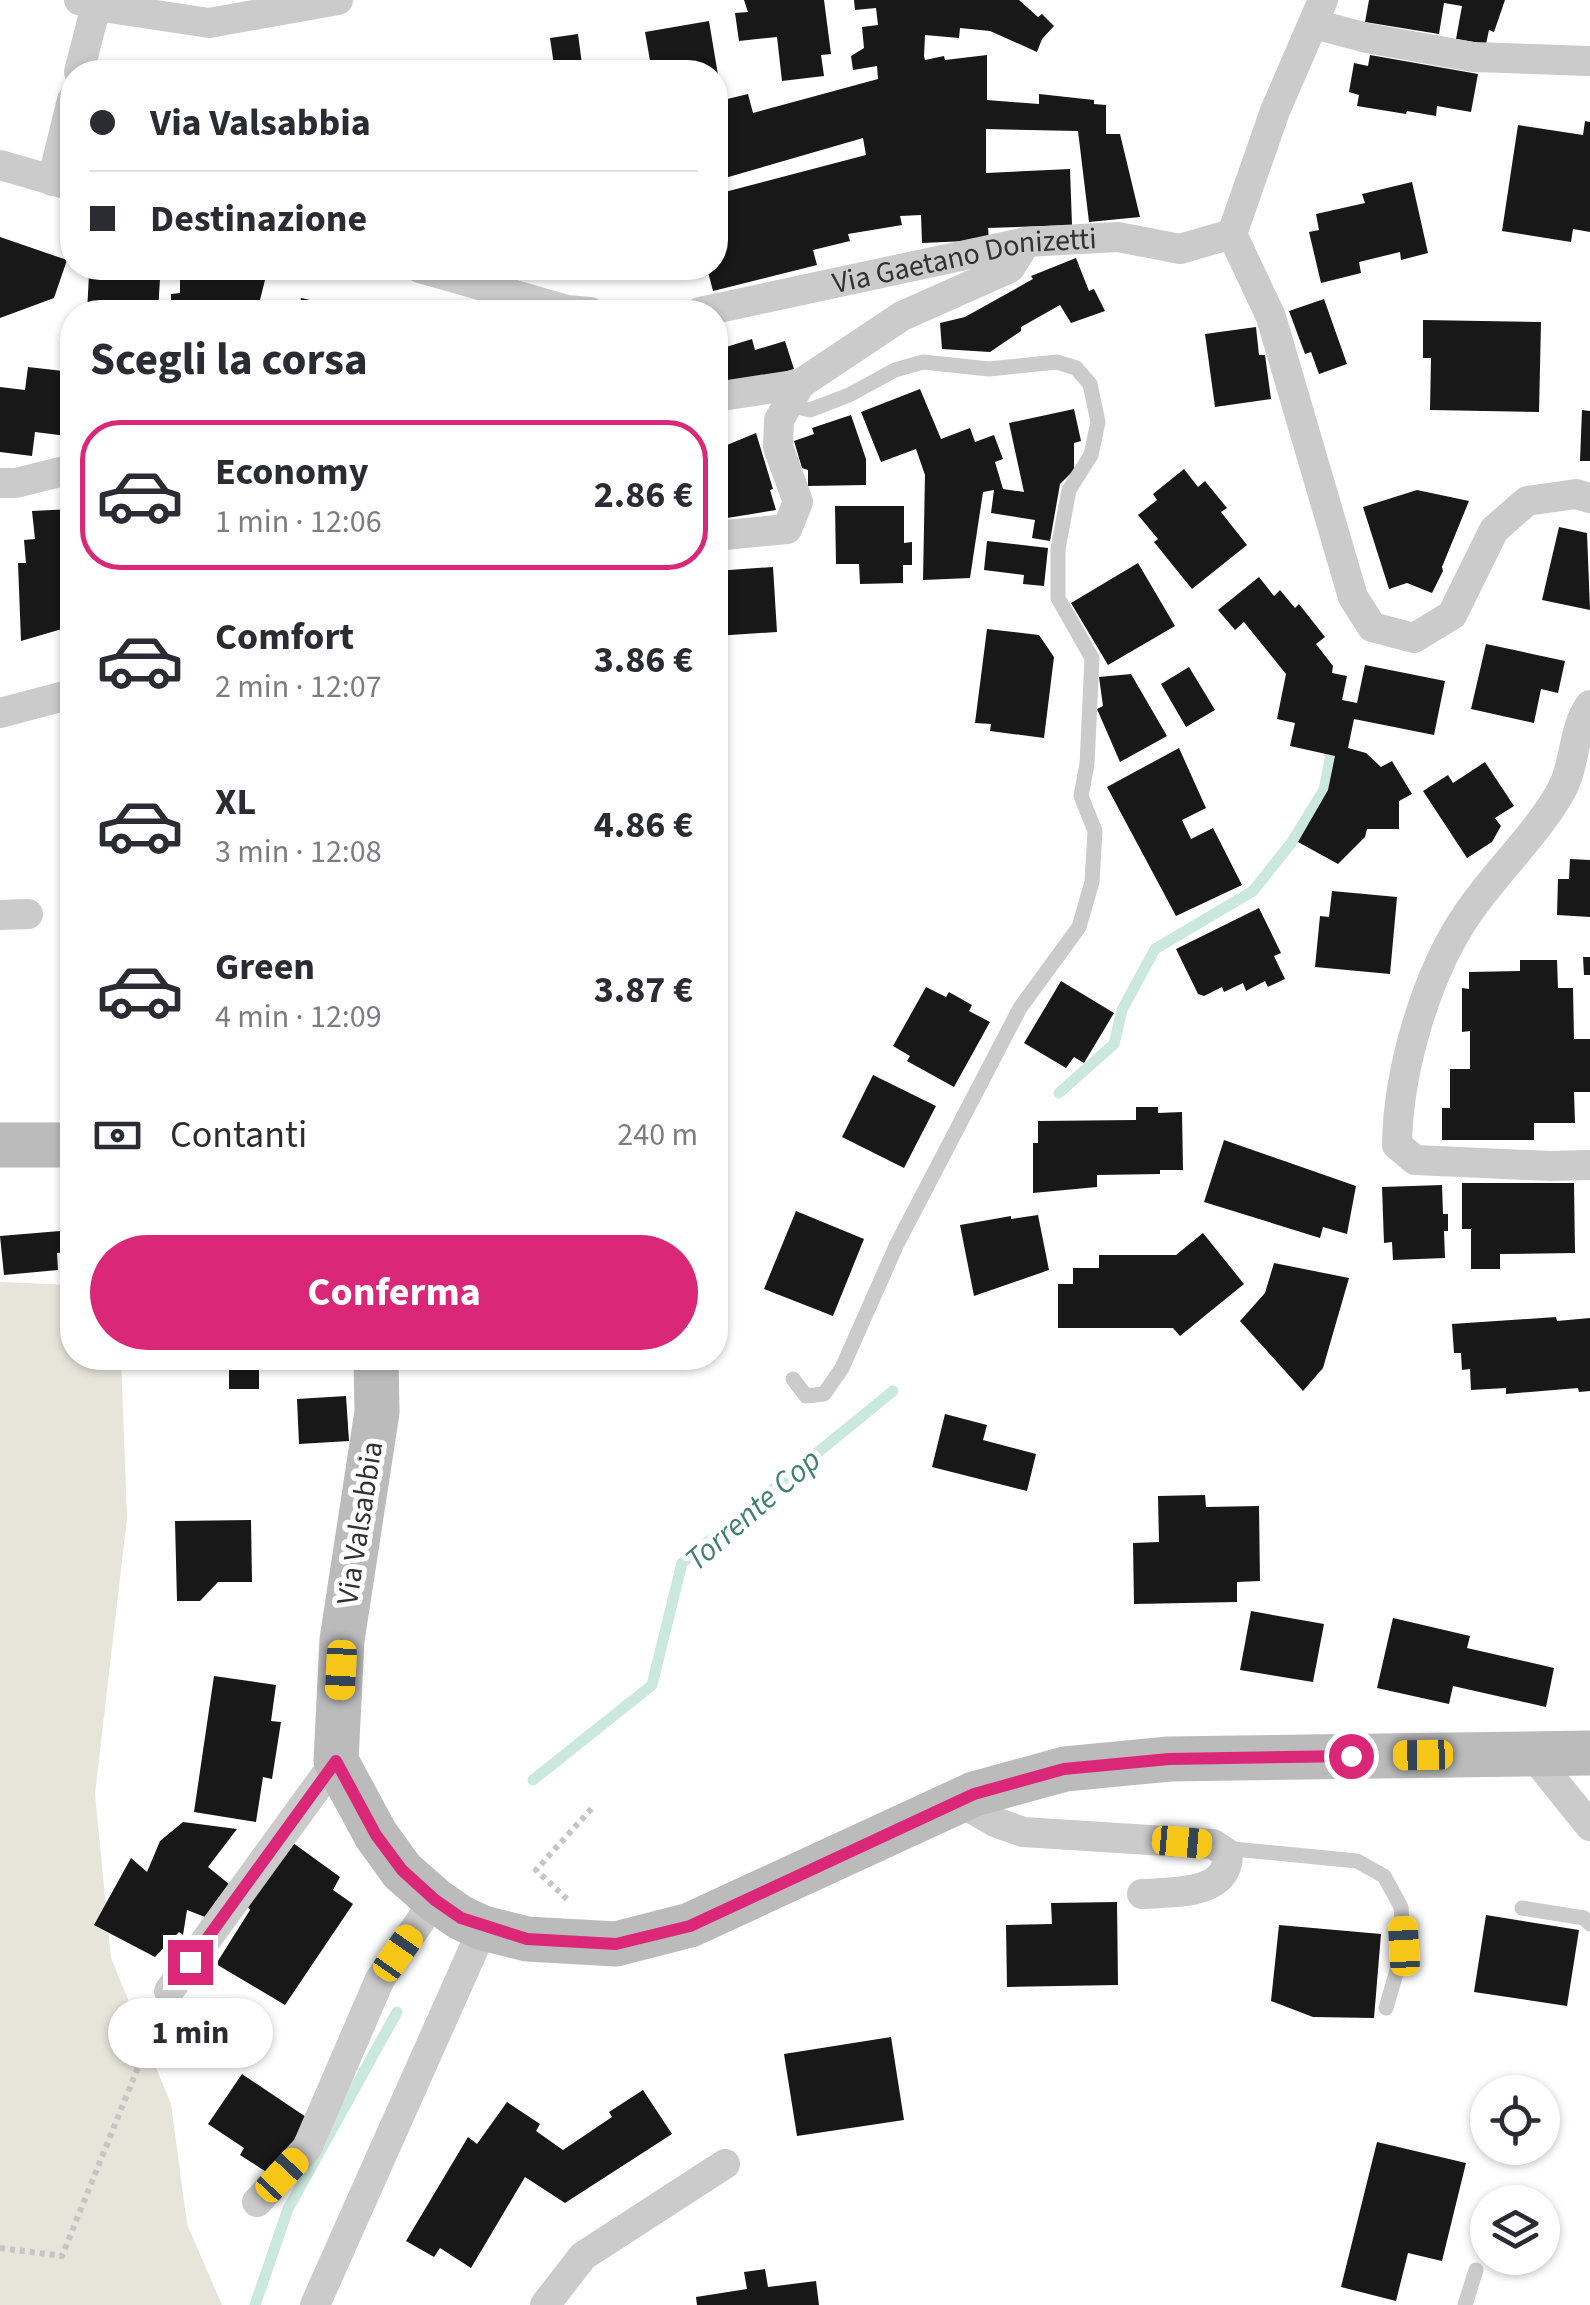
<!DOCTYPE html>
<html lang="it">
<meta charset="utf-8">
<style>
body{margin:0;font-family:"Source Sans 3",sans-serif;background:#f2f2f3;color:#2b2b33;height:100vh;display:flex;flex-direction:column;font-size:38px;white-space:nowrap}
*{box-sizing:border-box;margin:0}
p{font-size:32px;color:#7c7c81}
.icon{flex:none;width:55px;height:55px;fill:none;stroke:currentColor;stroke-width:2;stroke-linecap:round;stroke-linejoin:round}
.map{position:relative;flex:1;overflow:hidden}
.sheet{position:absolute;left:60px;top:300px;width:668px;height:1070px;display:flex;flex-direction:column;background:#fff;border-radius:40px;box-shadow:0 2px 8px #0004}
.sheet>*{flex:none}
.banner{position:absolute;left:60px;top:60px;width:668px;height:220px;border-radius:40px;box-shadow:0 2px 8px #0004;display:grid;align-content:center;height:220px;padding:0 30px;background:#fff}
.fabs{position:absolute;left:1470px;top:2075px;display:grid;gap:20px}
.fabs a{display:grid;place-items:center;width:90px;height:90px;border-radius:50%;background:#fff;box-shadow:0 2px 8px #0004;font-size:50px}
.end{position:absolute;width:45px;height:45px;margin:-22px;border:12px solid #db2777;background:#fff;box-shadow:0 0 0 5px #fff}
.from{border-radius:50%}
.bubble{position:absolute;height:70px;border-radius:35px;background:#fff;box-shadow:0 2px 8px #0004;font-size:32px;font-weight:700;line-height:70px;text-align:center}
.car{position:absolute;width:30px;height:60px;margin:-30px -15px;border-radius:12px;box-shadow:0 0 8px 2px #0007;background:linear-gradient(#f5c518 24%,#345 0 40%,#f5c518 0 76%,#345 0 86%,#f5c518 0)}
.banner b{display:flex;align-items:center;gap:35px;height:95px;font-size:38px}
.banner b+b{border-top:2px solid #e1e1e2}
.banner i{width:25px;height:25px;background:#2b2b33}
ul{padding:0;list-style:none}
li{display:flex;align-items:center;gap:30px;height:150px;margin:0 20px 15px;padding:0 10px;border:5px solid transparent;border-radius:40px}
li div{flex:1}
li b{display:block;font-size:38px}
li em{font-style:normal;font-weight:700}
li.current{border-color:#db2777}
li>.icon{width:90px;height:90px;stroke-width:1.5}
h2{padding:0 30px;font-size:45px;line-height:120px}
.pay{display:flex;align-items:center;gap:25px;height:110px;padding:0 30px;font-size:38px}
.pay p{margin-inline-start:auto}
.cta{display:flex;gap:20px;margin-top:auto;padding:20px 30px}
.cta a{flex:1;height:115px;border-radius:60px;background:#db2777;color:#fff;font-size:40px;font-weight:700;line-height:115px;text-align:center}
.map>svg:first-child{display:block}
.green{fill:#e7e4da}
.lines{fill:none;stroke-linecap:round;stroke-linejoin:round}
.stream{stroke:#cbe8de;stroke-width:11}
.building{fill:#181818;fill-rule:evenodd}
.path{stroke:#c5c5c5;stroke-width:6;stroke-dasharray:5 5;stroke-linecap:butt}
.lane{stroke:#cbcbcb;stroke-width:15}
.street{stroke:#cbcbcb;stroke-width:30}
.secondary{stroke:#bbb;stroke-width:45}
.route{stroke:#db2777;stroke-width:12}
.labels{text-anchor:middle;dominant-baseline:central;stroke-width:10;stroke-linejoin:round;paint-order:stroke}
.street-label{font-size:30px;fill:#313131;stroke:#fff}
.water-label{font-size:32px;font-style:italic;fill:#3f8169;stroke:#fff}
</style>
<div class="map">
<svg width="1590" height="2305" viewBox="0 0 1590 2305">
<rect width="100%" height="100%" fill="#fff"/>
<polygon class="green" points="0,1282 72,1285 72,1358 121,1358 127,1518 95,1794 111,1958 171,2104 187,2224 222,2305 0,2305"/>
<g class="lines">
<g class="stream">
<polyline points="1059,1093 1114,1044 1122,1010 1155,949 1253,891 1292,842 1324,790 1331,755"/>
<polyline points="533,1780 652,1685 682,1563 893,1391"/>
<polyline points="255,2305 288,2209 397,2012"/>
</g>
</g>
<g class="building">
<polygon points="744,0 824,0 831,54 821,55 824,76 782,81 777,37 739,41 735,13 748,12"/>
<path d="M854,0h165l19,17 4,-3 12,12 -12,13 -5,13 -47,-21 -30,-3 -1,10 -34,-3 -1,21 1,4 19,-4 1,4 42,-5v45l52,4v-10l55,6v4l12,1v29h14l20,83 -51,5 -11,-91 -92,-2v44l84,-4 2,56 -84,3 1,12 -67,3 -1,-28 -21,1 2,9 -54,9 2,7 -37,9 4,15 -104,26 -6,-23h8v-166l33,-8 5,19 125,-34 -1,-13 -24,4 -2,-14 13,-8 -2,-21 16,-2 -2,-17 -21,2zM863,138l3,17 -145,38 -3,-13z"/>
<polygon points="1369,0 1505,0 1494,32 1489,30 1486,44 1456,39 1462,6 1444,3 1439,34 1365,22"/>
<polygon points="709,21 719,81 715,82 715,72 652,72 645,32"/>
<polygon points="578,34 583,72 555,72 550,38"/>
<polygon points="1370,55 1478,74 1471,112 1437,106 1436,116 1407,111 1406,114 1357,106 1359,95 1349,92 1354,63 1368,66"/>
<polygon points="351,63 351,72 248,72 247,67"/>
<polygon points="459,63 459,72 389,72 389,64"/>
<polygon points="1585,121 1590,122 1590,232 1573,229 1571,242 1502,231 1518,125 1583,135"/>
<polygon points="1412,182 1428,253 1401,260 1400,252 1359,262 1361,273 1321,283 1309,232 1319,230 1316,214 1365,203 1362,194"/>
<polygon points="0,237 67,260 54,298 0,318"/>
<polygon points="1076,258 1089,291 1094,289 1105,311 1071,323 1060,305 1021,327 1021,331 990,352 942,349 940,323 965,317 1033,279 1031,276"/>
<polygon points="180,268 268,268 257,312 171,312 171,294 180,293"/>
<polygon points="89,275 160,279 158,312 87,312"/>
<polygon points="301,298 360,311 359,312 298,312"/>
<polygon points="1324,299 1347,364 1319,374 1311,352 1305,354 1289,311"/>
<polygon points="1423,320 1541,322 1539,412 1430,410 1431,358 1423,358"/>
<polygon points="1256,327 1259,355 1265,355 1271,399 1215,407 1205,334"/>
<polygon points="68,329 72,329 72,421 69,420 67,436 35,432 32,456 0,452 0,387 25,390 28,367 63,371"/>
<polygon points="721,331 726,347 752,339 755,350 785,341 794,369 728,389 715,385 715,333"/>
<polygon points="920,389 941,439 970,428 975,442 994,435 1003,459 995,462 1003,489 1024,492 1009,423 1074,409 1081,441 1074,443 1074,470 1060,484 1050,541 1032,538 1035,520 991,513 994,490 983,492 970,578 923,580 925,475 916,449 881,462 861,412"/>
<polygon points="1582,410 1590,411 1590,461 1580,461"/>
<polygon points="851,415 866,459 866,485 808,486 808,470 802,468 794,441 814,434 812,428"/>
<polygon points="756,433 773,489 770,490 776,510 715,520 715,450"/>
<polygon points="1184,469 1198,487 1205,481 1227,508 1221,512 1247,545 1192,589 1154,542 1158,539 1138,515 1157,500 1153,494"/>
<polygon points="1417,490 1469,501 1442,567 1443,571 1432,593 1407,583 1389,589 1363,507"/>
<polygon points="835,506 904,506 904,543 912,542 912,565 903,565 903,583 860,584 859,564 836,564"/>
<polygon points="72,509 72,626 21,641 18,563 26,563 24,540 35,539 32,511"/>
<polygon points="1559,527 1587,533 1590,610 1542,600"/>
<polygon points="987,541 1048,548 1044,586 1023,584 1024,575 984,570"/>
<polygon points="1138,563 1175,626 1108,665 1071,603"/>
<polygon points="773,567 777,632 715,636 715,571"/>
<polygon points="1259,577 1274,596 1280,590 1295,608 1299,604 1325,637 1316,644 1333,666 1332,673 1347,676 1342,700 1357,703 1365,665 1445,681 1434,735 1354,719 1348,748 1366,753 1381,767 1392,761 1412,794 1399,801 1399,829 1367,829 1365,837 1338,864 1298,842 1328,790 1335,756 1290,746 1295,723 1277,719 1286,674 1244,622 1235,630 1218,610"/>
<polygon points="987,629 1039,635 1054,657 1044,738 990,731 991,724 975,723"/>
<polygon points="1486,644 1565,661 1558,693 1541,689 1534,723 1471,709"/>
<polygon points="1189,667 1215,710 1186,727 1161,684"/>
<polygon points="1131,674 1167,736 1120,762 1097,709 1103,706 1099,677"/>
<polygon points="1179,748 1206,808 1182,820 1191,839 1213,828 1242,885 1176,916 1107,787"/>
<polygon points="1485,762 1514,806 1495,818 1501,826 1492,842 1467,858 1423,791 1448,775 1453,783"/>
<polygon points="1570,859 1590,860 1590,917 1557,915 1558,879 1569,879"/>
<polygon points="1332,891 1397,897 1390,974 1315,967 1320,916 1329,917"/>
<polygon points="1259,908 1281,953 1274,956 1285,979 1268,987 1265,981 1246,991 1243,983 1224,992 1222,987 1204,996 1198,994 1176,949"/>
<polygon points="1583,957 1590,957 1590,975 1584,975"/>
<polygon points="1520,960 1557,960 1558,988 1573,988 1574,1039 1590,1039 1590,1092 1574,1092 1575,1123 1534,1123 1534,1140 1442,1140 1442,1108 1450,1108 1450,1069 1470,1069 1470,1031 1462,1032 1462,988 1469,989 1469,972 1520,971"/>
<polygon points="1061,981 1114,1013 1084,1063 1074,1057 1066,1068 1024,1043"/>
<polygon points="926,987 946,997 949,992 972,1005 969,1011 990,1022 954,1087 907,1061 910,1056 893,1046"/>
<polygon points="873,1075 936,1106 904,1168 842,1137"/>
<polygon points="1136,1107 1158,1107 1158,1113 1182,1112 1183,1170 1160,1170 1160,1174 1097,1175 1097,1187 1033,1193 1033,1143 1038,1143 1038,1121 1136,1120"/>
<polygon points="1224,1140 1356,1186 1347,1234 1323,1227 1320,1238 1204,1202"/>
<polygon points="1462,1183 1574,1183 1575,1253 1500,1254 1500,1269 1471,1269 1471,1229 1462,1229"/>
<polygon points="1442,1185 1443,1214 1448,1214 1448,1231 1444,1231 1445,1258 1393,1260 1392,1242 1384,1243 1382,1187"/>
<polygon points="796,1211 864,1239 833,1316 764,1289"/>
<polygon points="1038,1215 1049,1270 974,1296 960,1225 1011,1216 1011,1219"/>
<polygon points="72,1230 72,1252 57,1253 58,1270 4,1275 0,1236"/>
<polygon points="1203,1233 1244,1284 1180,1336 1173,1328 1058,1328 1058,1284 1073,1284 1073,1268 1099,1268 1099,1255 1176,1255"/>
<polygon points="1274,1263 1349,1278 1323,1368 1303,1391 1240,1321 1265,1293"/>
<polygon points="1556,1317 1557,1321 1590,1318 1590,1391 1579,1392 1578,1388 1506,1394 1506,1388 1471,1390 1470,1369 1462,1370 1461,1353 1454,1353 1452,1324"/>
<polygon points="229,1358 270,1358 271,1367 259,1366 259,1389 229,1389"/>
<polygon points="346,1396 349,1441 299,1444 297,1399"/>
<polygon points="945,1414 987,1425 983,1440 1036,1454 1027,1491 932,1467"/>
<polygon points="1205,1495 1206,1507 1259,1506 1260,1581 1237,1582 1237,1602 1134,1604 1133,1543 1159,1542 1158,1496"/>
<polygon points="251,1520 252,1582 218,1582 200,1601 177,1601 175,1521"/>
<polygon points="1251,1611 1324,1624 1313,1682 1240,1670"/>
<polygon points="1393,1618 1470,1636 1467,1648 1554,1668 1546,1707 1453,1686 1449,1704 1377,1688"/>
<polygon points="214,1676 276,1685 271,1721 281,1722 272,1779 263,1777 256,1822 194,1812"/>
<polygon points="183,1822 237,1829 208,1867 229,1884 205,1917 187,1910 183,1935 179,1932 155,1957 94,1925 131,1858 147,1872 160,1841"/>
<polygon points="289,1840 340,1877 333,1890 353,1904 285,2005 216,1964 250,1910 246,1904"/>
<polygon points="1117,1902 1118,1985 1007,1987 1006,1925 1052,1924 1051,1903"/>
<polygon points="1486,1915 1579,1930 1567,2006 1474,1992"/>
<polygon points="1279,1925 1381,1934 1374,2018 1313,2017 1271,2001"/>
<polygon points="891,2037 904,2120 797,2136 784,2054"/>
<polygon points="242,2074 309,2119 271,2175 240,2155 244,2148 208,2124"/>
<polygon points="643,2090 672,2134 565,2203 525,2177 471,2268 440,2248 434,2257 406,2241 468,2137 477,2144 507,2102 540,2124 536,2131 563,2150 612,2117 609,2112"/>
<polygon points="1377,2142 1466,2163 1442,2261 1408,2253 1396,2301 1341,2287"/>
<polygon points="765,2269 768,2287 816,2281 819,2305 697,2305 696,2297 747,2289 744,2272"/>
</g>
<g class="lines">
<g class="path">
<polyline points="567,1899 536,1870 593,1807"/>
<polyline points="0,2248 62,2256 157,2020"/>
</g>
<g class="lane">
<polyline points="788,405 810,410 849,395 895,370 923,362 989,369 1057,362 1076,368 1090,384 1098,422 1091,455 1069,490 1058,549 1058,598 1092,658 1087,764 1081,796 1095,831 1092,882 1079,927 1020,1008 897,1244 842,1368 824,1394 806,1396 793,1379"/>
<polyline points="1223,1848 1357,1861 1384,1876 1401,1907 1404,1946 1386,2008"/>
<polyline points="1522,1908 1584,1918 1590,1924"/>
<polyline points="1465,2305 1476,2270"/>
</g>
<g class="street">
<polyline points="96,6 209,23 338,0"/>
<polyline points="1314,24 1367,38 1473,57 1590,61"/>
<polyline points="79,72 96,6 79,0"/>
<polyline points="0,165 69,185"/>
<polyline points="52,181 72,100"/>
<polyline points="1232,234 1271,317 1353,597 1372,627 1414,638 1452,615 1494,530 1527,501 1576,494 1590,498"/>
<polyline points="1232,234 1275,111 1323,0"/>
<polyline points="420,268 567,310 590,312"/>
<path id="s1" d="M700,312l326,-70 92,-5 62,12 52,-15"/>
<polyline points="715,397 800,384 902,316 1010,268 1026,242"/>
<polyline points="0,483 16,483 72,469"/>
<polyline points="715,536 787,529 798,502 778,447 779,420 800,384"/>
<path d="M1590,705c-18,25 -14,60 -29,86 -24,43 -65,81 -93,122 -42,61 -70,158 -71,232l18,15 136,6 39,-1"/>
<polyline points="0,713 72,694"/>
<polyline points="0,915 28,914"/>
<polyline points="1532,1754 1590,1826"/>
<path d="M959,1801l36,21 28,10 190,12 15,10c1,42 -58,38 -86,40"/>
<polyline points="169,1991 336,1761"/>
<polyline points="257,2202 307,2148 380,1979 435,1900"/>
<polyline points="315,2305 483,1928"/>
<polyline points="545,2305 583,2256 725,2164"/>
</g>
<g class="secondary">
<polyline points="0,1145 72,1145"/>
<polyline points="376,1358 377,1412 342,1640 336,1761 376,1835 402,1871 435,1900 461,1918 483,1928 527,1939 616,1944 690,1925 974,1794 1065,1769 1169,1759 1590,1753"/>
</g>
</g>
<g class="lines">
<polyline class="route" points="190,1962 336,1761 376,1835 402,1870 435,1900 461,1918 527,1939 616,1944 690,1926 974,1794 1064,1769 1169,1759 1351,1756"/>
</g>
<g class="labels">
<g class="street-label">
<text stroke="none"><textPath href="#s1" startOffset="270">Via Gaetano Donizetti</textPath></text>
<text transform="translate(360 1523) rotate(-81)">Via Valsabbia</text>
</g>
<g class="water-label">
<text transform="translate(753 1510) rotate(-41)">Torrente Cop</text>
</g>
</g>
</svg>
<div class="fabs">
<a><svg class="icon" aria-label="locate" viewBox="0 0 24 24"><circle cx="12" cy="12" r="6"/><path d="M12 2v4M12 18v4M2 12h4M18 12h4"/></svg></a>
<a><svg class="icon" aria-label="layers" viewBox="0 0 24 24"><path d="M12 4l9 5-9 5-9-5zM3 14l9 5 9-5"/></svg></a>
</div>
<i class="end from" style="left:1351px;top:1756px"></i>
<i class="end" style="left:190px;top:1962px"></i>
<div class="bubble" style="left:108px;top:1998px;width:165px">1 min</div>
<i class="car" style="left:341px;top:1670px;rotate:183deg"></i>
<i class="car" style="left:1423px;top:1755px;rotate:269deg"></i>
<i class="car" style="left:1182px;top:1842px;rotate:95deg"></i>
<i class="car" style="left:1404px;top:1946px;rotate:357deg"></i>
<i class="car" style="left:398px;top:1953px;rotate:35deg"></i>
<i class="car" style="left:282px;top:2175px;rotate:43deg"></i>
<div class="banner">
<b><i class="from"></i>Via Valsabbia</b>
<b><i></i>Destinazione</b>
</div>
<section class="sheet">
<h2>Scegli la corsa</h2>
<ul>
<li class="current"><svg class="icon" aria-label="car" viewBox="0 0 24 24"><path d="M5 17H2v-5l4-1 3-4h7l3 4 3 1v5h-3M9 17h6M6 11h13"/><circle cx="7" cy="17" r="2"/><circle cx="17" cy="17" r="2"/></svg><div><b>Economy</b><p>1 min · 12:06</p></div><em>2.86 €</em></li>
<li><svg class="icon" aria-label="car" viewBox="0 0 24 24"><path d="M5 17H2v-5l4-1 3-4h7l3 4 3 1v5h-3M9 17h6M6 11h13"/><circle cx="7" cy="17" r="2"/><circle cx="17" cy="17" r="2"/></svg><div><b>Comfort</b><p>2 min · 12:07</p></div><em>3.86 €</em></li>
<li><svg class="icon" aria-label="car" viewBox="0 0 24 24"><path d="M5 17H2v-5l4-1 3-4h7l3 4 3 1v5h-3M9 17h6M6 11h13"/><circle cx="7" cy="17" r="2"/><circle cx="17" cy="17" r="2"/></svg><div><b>XL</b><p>3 min · 12:08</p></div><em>4.86 €</em></li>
<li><svg class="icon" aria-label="car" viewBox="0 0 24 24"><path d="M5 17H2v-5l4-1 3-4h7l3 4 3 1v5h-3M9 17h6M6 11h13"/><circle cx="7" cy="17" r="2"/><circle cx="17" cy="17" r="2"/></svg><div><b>Green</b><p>4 min · 12:09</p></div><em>3.87 €</em></li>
</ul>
<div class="pay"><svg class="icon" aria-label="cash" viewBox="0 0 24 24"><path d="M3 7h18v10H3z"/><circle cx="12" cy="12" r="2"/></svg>Contanti<p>240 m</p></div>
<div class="cta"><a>Conferma</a></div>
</section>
</div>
